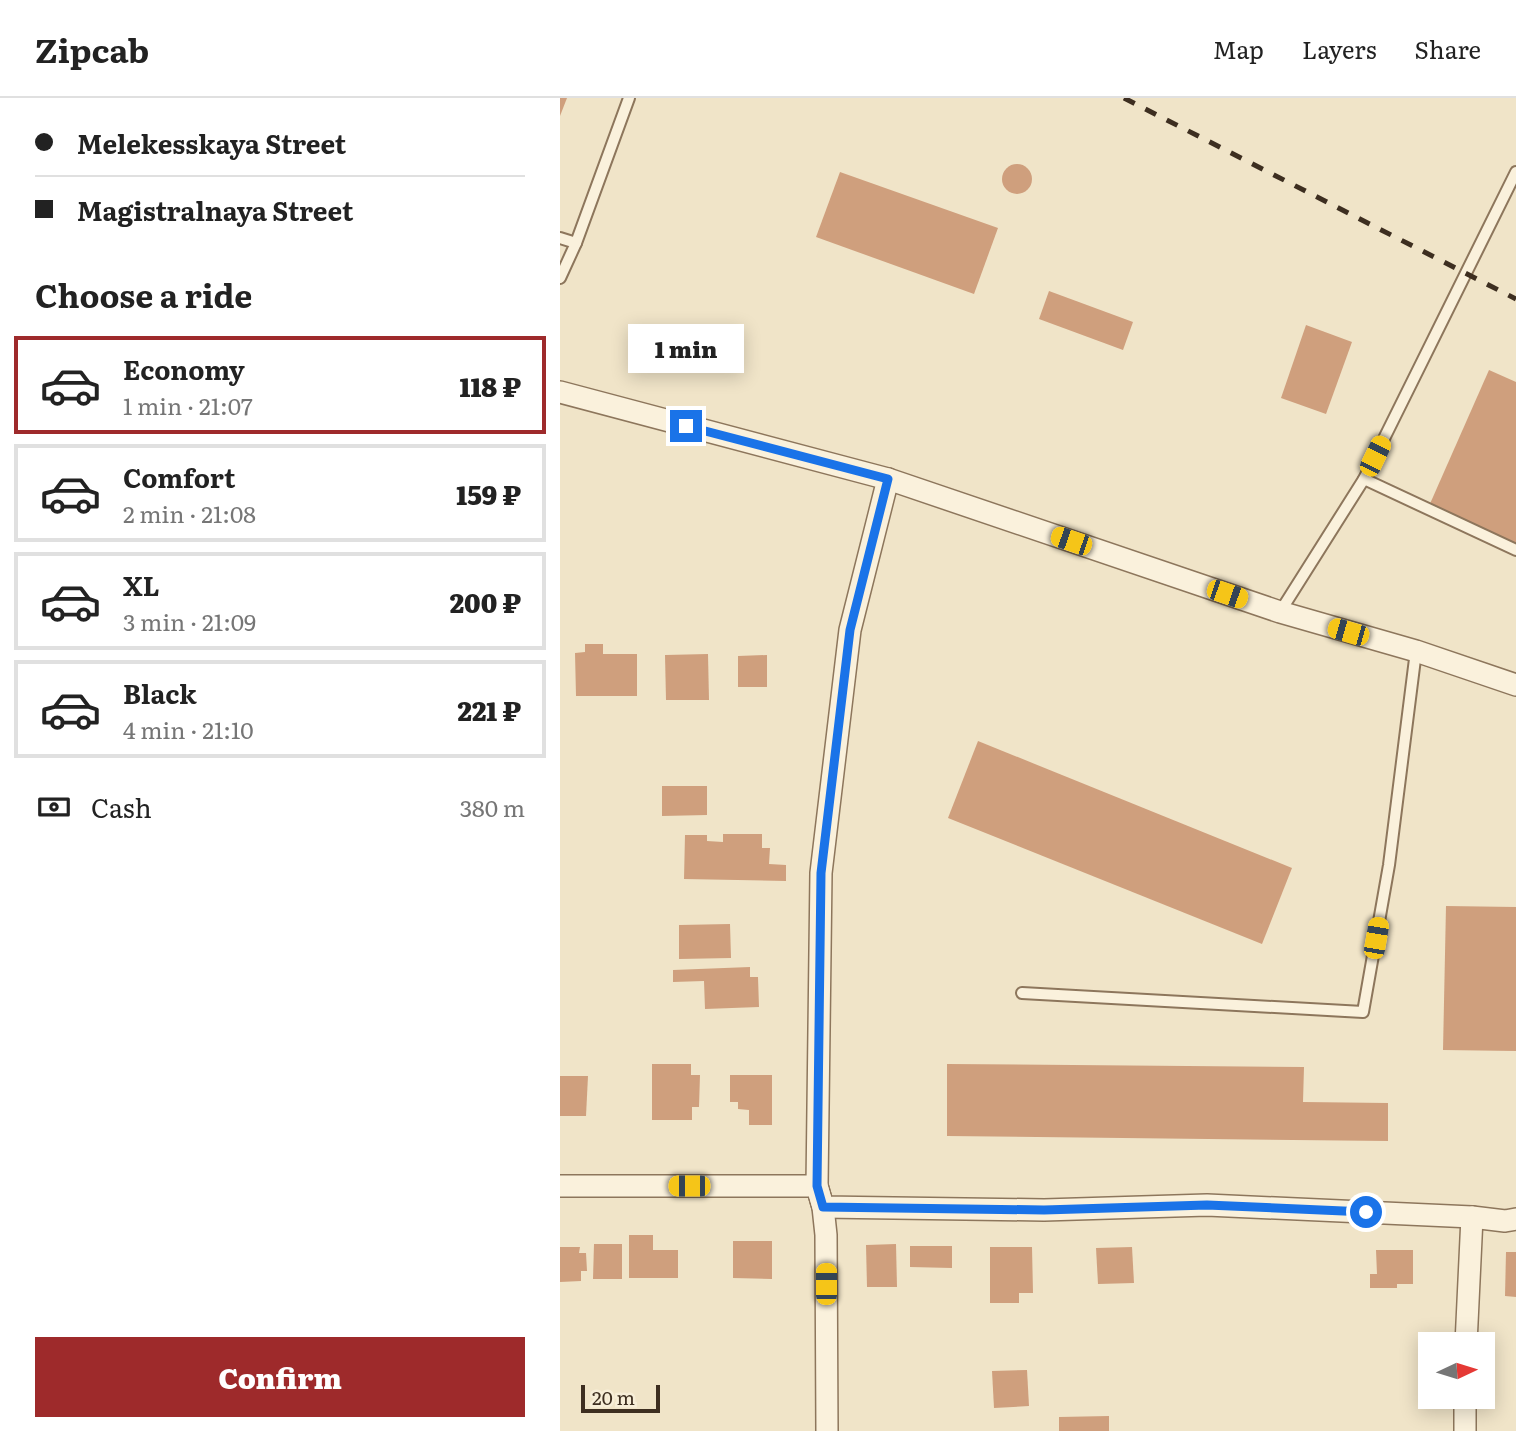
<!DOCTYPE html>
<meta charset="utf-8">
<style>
body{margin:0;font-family:Literata,serif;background:#f2f2f2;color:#222;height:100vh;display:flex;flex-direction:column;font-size:26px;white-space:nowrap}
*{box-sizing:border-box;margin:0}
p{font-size:23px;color:#767676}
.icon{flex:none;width:38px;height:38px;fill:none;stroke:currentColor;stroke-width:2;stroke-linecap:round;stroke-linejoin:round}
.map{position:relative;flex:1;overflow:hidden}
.details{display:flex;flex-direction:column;background:#fff;width:560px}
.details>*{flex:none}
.banner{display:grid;align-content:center;height:154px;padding:0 35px;background:#fff}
.needle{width:46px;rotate:86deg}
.tools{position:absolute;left:858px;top:1234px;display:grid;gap:14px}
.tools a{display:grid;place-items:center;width:77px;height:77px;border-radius:0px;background:#fff;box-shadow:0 4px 18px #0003;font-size:35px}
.scale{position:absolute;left:21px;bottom:18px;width:79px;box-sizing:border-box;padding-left:7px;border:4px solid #3d2e20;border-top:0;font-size:19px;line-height:24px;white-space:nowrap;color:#3d2e20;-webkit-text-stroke:5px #f7eed8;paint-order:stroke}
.end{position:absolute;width:32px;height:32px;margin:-16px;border:9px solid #1a73e8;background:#fff;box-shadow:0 0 0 4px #fff}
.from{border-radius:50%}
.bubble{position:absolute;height:49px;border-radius:0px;background:#fff;box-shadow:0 4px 18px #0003;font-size:23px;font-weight:800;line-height:49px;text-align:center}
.car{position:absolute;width:21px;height:42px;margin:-21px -10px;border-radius:9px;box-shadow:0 0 5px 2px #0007;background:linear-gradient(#f5c518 24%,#345 0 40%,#f5c518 0 76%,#345 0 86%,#f5c518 0)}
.banner b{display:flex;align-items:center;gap:24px;height:66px;font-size:26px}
.banner b+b{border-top:2px solid #e0e0e0}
.banner i{width:18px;height:18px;background:#222}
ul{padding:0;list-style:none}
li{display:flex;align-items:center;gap:21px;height:98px;margin:0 14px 10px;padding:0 21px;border:4px solid #e0e0e0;border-radius:0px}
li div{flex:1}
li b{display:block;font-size:26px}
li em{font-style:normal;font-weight:800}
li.on{border-color:#9e2a2b}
li>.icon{width:63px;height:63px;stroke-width:1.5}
h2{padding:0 35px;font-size:32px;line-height:84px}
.pay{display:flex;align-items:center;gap:18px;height:77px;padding:0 35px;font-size:26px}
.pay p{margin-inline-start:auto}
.cta{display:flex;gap:14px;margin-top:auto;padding:14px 35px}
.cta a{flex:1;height:80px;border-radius:0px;background:#9e2a2b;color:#fff;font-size:28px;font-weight:800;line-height:80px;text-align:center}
header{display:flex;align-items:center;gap:42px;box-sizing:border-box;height:98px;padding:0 35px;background:#fff;border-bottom:2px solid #e0e0e0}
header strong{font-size:33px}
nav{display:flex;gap:38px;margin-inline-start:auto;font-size:24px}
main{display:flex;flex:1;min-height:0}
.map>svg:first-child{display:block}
.building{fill:#cf9f7d}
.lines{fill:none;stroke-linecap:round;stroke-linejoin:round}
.lane-casing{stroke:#8d765c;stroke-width:14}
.street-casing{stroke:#8d765c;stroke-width:24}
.lane{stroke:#faf1dc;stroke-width:10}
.street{stroke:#faf1dc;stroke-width:21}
.rail{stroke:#3d2e20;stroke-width:5;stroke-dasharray:12 12;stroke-linecap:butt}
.route{stroke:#1a73e8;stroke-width:9}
</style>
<header>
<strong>Zipcab</strong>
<nav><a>Map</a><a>Layers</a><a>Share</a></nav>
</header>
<main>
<section class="details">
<div class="banner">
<b><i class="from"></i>Melekesskaya Street</b>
<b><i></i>Magistralnaya Street</b>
</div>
<h2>Choose a ride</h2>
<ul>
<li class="on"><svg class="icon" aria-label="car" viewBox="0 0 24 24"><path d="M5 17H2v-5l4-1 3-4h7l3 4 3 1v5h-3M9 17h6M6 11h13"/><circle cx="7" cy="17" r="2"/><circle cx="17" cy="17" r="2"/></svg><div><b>Economy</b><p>1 min · 21:07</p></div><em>118 ₽</em></li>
<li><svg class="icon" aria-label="car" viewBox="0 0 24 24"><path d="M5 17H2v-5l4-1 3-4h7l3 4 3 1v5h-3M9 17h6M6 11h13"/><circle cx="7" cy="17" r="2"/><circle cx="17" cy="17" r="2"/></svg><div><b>Comfort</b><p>2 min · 21:08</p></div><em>159 ₽</em></li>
<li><svg class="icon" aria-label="car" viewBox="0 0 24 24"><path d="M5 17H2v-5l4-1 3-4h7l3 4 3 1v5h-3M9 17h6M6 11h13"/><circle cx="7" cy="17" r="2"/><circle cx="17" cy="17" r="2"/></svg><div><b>XL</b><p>3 min · 21:09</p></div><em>200 ₽</em></li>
<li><svg class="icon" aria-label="car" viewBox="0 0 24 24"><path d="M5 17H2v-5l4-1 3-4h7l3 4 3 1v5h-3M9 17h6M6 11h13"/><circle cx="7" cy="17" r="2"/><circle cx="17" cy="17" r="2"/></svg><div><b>Black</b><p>4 min · 21:10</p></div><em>221 ₽</em></li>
</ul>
<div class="pay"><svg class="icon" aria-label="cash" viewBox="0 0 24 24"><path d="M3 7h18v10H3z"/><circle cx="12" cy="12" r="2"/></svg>Cash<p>380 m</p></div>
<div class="cta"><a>Confirm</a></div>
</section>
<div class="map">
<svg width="956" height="1333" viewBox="0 0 956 1333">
<rect width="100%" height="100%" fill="#f0e4c8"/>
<g class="building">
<polygon points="0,0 7,0 0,18"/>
<circle cx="457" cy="81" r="15"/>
<polygon points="280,74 438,130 414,196 256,139"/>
<polygon points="489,193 573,224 563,252 479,221"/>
<polygon points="746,227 792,244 766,316 721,300"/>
<polygon points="929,272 956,284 956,446 869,408"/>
<polygon points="25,546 43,546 43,556 77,556 77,598 16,598 15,555 25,554"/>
<polygon points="148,556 149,602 106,602 105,557"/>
<polygon points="207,557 207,589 178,589 178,558"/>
<polygon points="418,643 732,770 702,846 388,720"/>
<polygon points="102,688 147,688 147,717 102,718"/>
<polygon points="163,736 202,736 202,750 210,750 209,766 226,767 226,783 124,781 125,737 147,737 147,743 163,744"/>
<polygon points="886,808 956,809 956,953 883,952"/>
<polygon points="170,826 171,860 119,861 119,827"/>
<polygon points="190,869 190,879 198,879 199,909 145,911 144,883 113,884 113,872"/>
<polygon points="92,966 131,966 131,977 140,977 139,1009 132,1009 132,1022 92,1022"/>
<polygon points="387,966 744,969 743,1004 828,1005 828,1043 387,1038"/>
<polygon points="170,977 212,977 212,1027 189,1027 189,1012 178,1011 178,1004 170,1004"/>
<polygon points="0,978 28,978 26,1018 0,1018"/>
<polygon points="69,1137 93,1137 93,1152 118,1152 118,1180 69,1180"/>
<polygon points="173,1143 212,1143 212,1181 173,1180"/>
<polygon points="34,1146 62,1146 62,1181 33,1181"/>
<polygon points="336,1146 337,1189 307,1189 306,1147"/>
<polygon points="350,1148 392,1148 392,1170 350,1169"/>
<polygon points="0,1149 20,1149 19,1155 26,1155 27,1173 21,1173 21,1183 0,1184"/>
<polygon points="430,1149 472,1149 473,1195 459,1195 459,1205 430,1205"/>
<polygon points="572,1149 574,1185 538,1186 536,1150"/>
<polygon points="816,1152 853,1152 853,1186 837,1186 837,1190 810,1190 810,1176 817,1176"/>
<polygon points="946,1154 956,1154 956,1199 945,1198"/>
<polygon points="467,1272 469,1308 434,1310 432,1273"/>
<polygon points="549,1318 549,1333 499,1333 499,1319"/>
</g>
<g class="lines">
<g class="lane-casing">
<g id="lane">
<polyline points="0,140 16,145 0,180"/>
<polyline points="16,145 69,0"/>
<polyline points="804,381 956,452"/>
<polyline points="720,514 804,381 956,74"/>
<polyline points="462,895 803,914 829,767 856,553"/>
</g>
</g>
<g class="street-casing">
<g id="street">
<polyline points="0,294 328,381 720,514 856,553 956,587"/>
<polyline points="0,1088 257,1088 263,1109 484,1112 647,1107 912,1119 945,1123 956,1121"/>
<polyline points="906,1246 912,1119"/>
<polyline points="267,1333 266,1137 263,1109 257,1088 261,775 290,532 328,381"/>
<polyline points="905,1333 905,1298"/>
</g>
</g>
<use href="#lane" class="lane"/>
<use href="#street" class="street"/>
<polyline class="rail" points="564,0 956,201"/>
</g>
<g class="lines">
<polyline class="route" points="126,328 328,381 290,532 261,775 257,1088 263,1109 484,1112 647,1107 806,1114"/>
</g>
</svg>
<div class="tools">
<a><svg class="needle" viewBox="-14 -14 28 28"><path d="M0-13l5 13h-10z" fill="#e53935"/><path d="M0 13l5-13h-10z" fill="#767676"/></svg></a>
</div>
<div class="scale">20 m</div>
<i class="end from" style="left:806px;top:1114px"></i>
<i class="end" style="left:126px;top:328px"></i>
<div class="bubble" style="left:68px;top:226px;width:116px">1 min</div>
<i class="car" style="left:815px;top:358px;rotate:26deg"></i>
<i class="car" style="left:511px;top:443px;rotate:289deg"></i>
<i class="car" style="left:667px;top:496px;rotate:109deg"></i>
<i class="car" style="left:788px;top:534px;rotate:286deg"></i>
<i class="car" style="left:816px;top:840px;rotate:10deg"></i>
<i class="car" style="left:129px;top:1088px;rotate:270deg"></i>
<i class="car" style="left:266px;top:1186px;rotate:0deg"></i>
</div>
</main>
